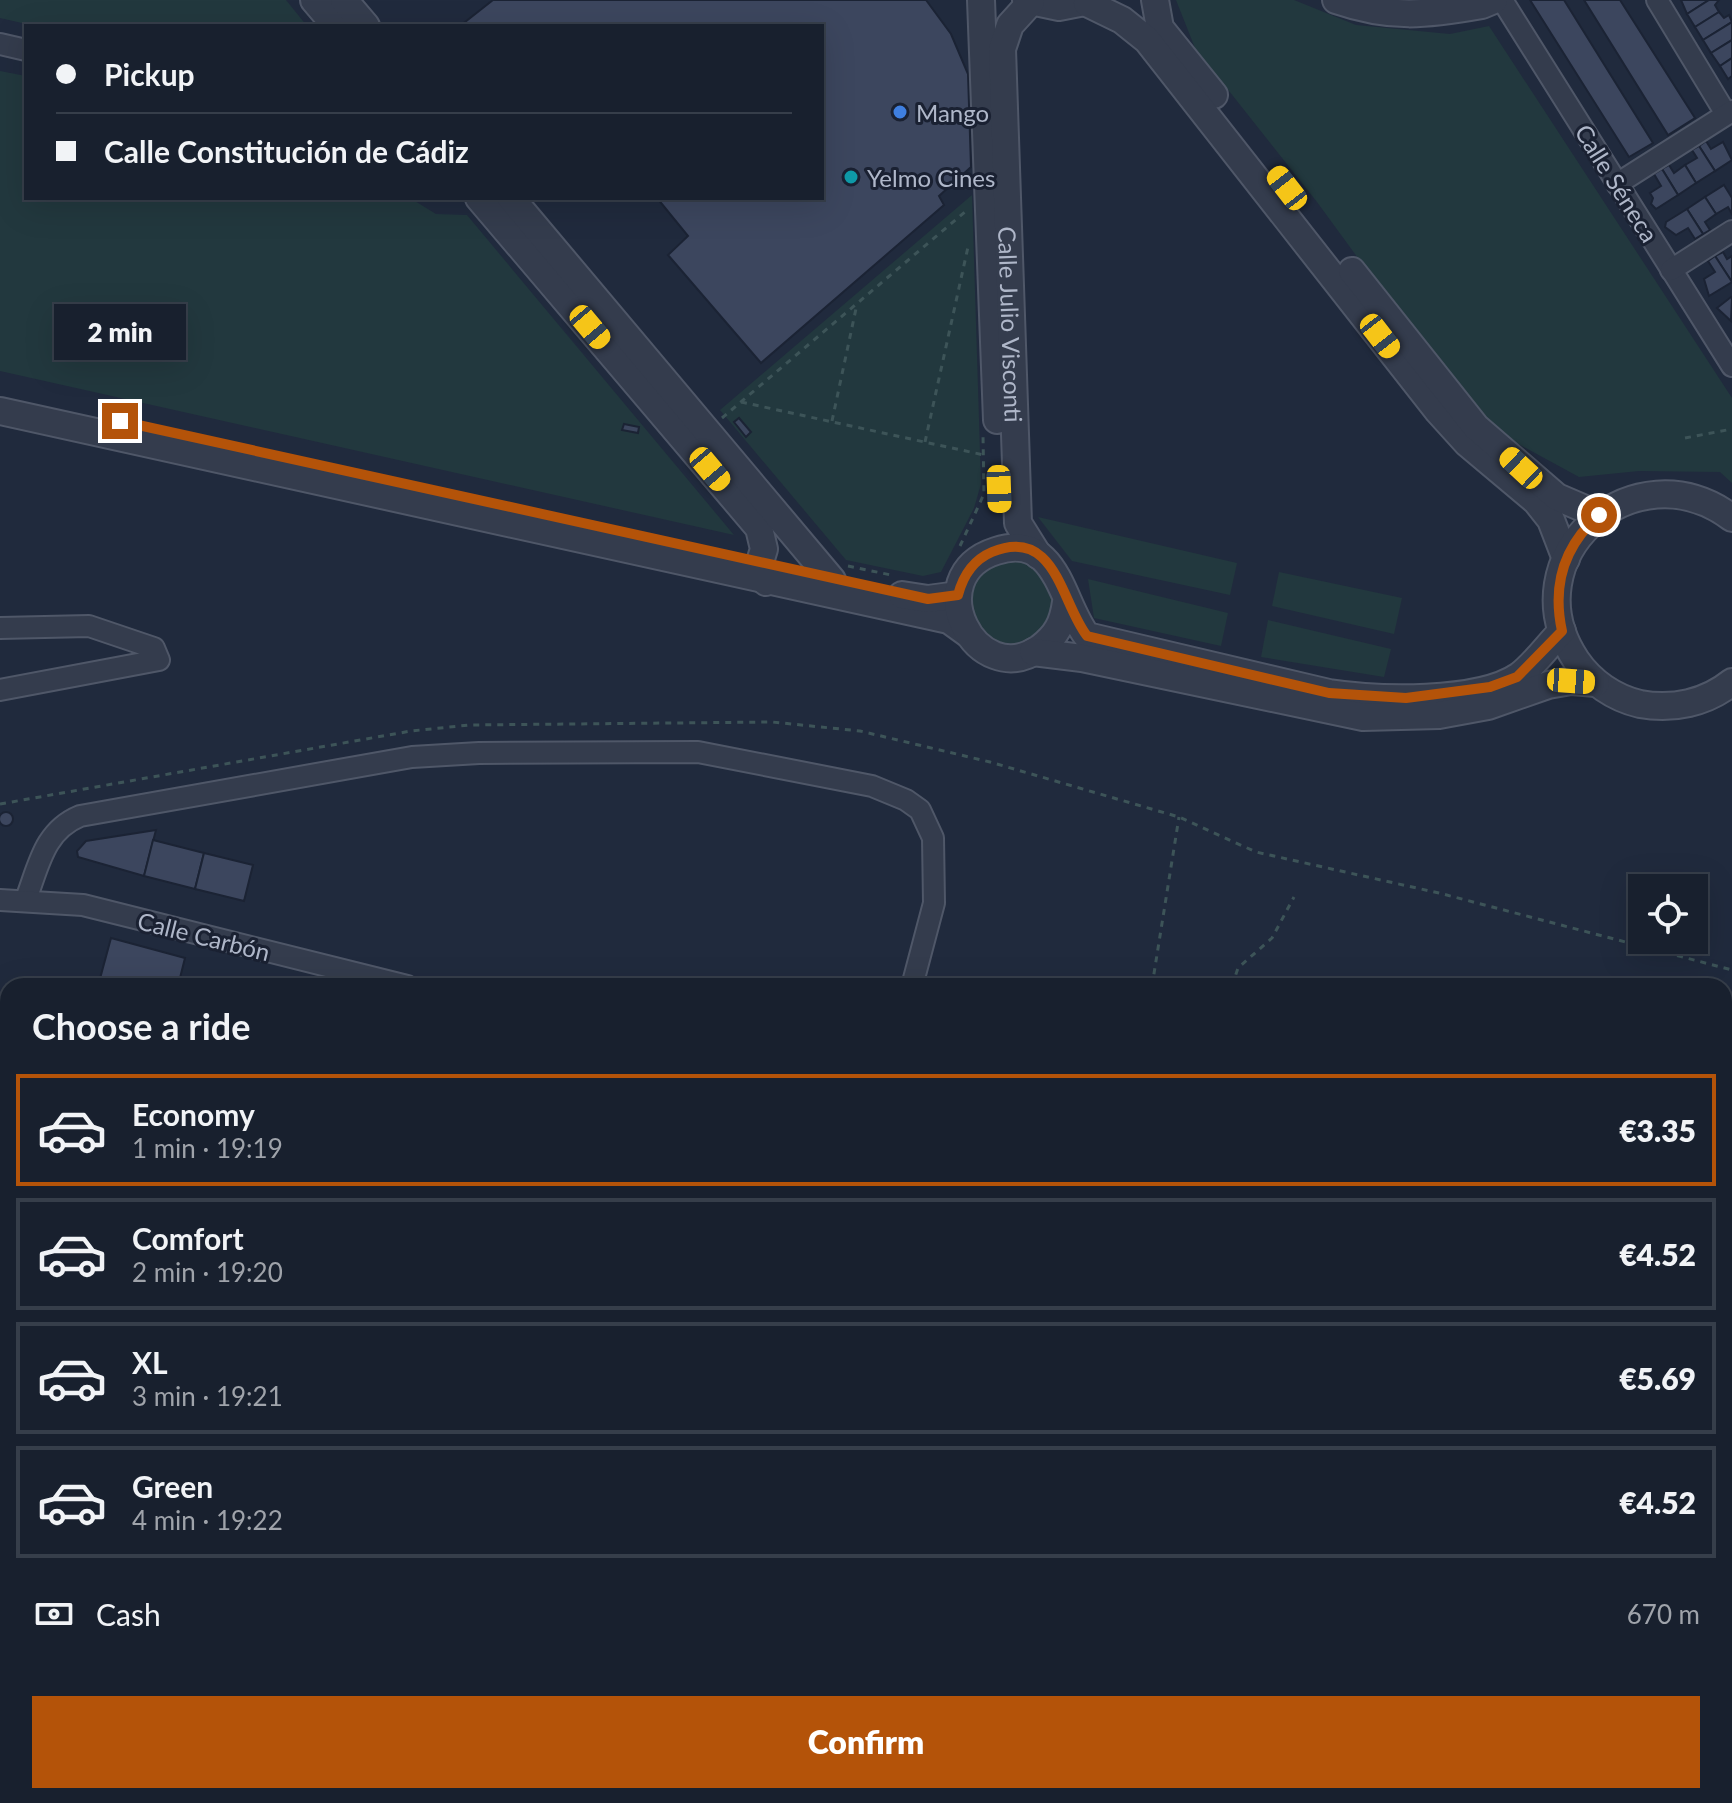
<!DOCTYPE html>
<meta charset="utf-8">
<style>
body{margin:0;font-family:Lato,sans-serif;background:#252d3a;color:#f1f3f6;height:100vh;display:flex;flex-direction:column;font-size:30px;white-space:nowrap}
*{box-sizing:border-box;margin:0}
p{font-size:26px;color:#9fa3aa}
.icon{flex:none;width:44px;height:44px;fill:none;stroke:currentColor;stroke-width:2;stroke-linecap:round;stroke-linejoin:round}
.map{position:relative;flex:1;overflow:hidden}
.panel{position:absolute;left:0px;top:978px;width:1732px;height:826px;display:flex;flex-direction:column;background:#18202e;border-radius:24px 24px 0 0;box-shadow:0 8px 32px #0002,0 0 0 2px #363e4a}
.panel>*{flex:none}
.hud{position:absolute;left:24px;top:24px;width:800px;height:176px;border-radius:0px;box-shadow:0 8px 32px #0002,0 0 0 2px #363e4a;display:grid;align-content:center;height:176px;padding:0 32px;background:#18202e}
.buttons{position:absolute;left:1628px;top:874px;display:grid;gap:16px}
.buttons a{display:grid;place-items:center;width:80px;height:80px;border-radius:0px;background:#18202e;box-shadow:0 8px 32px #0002,0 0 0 2px #363e4a;font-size:40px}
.end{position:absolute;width:36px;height:36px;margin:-18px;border:10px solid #b45309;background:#fff;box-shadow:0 0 0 4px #fff}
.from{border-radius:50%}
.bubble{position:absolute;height:56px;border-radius:0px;background:#18202e;box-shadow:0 8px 32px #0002,0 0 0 2px #363e4a;font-size:26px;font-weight:800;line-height:56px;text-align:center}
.car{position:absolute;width:24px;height:48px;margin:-24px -12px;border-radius:10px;box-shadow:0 0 6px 2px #0007;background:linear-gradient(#f5c518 24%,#345 0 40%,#f5c518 0 76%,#345 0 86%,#f5c518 0)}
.hud b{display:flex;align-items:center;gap:28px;height:76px;font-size:30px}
.hud b+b{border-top:2px solid #363e4a}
.hud i{width:20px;height:20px;background:#f1f3f6}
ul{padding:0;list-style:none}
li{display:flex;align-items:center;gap:24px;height:112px;margin:0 16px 12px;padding:0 16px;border:4px solid #363e4a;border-radius:0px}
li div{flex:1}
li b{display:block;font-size:30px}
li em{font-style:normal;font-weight:800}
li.on{border-color:#b45309}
li>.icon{width:72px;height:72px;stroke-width:1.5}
h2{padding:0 32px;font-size:36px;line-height:96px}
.pay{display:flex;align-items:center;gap:20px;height:88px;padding:0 32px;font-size:30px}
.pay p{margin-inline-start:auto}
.primary-button{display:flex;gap:16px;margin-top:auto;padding:16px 32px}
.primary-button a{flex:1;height:92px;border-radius:0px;background:#b45309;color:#fff;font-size:32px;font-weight:800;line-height:92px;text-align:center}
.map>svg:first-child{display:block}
.green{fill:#22383e}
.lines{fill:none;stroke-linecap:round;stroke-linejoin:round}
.river{stroke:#314164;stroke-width:30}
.building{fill:#3c465e;stroke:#1b2334;stroke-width:2}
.service-casing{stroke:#4f5768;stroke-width:14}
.minor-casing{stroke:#4f5768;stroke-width:24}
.tertiary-casing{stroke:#4f5768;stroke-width:30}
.path{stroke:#3d5458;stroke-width:3;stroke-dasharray:6 6;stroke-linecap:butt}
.service{stroke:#343c4d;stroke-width:10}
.minor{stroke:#343c4d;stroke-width:20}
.tertiary{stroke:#343c4d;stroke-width:26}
.route{stroke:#b45309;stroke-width:10}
.shop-dot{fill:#3f7fe0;stroke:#1a2132;stroke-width:3}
.culture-dot{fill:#0f9aa8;stroke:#1a2132;stroke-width:3}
.labels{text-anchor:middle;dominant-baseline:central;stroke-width:6;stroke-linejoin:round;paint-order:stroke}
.poi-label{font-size:24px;fill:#afb7c9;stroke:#1a2132;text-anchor:start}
.street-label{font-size:24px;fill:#afb7c9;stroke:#1a2132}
</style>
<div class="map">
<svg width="1732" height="1803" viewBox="0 0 1732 1803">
<rect width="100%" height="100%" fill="#202a3d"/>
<g class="green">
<polygon points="0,0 286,0 307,26 35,26 0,18"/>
<polygon points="1176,0 1294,0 1356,25 1450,34 1489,26 1732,398 1732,483 1720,472 1639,471 1579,477 1500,434 1374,280 1317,202 1195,48"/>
<polygon points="0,71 26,76 26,198 410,198 436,214 467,215 734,535 0,371"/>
<polygon points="972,195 981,484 974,508 941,572 923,576 846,560 720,410"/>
<polygon points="1038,517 1237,563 1230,595 1072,561"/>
<circle cx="1012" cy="602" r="42"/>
<polygon points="1279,572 1402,598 1394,634 1272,606"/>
<polygon points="1088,579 1228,613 1221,646 1094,618"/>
<polygon points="1268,620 1391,649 1384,677 1261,657"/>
</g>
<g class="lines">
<g class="river">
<polyline points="1724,1744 1732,1742"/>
<polyline points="1423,1803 1458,1796"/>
</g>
</g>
<g class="building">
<polygon points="493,0 926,0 951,34 968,74 971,167 939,196 944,205 761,363 668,255 688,236 657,198 822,198 822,26 460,26"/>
<polygon points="1530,0 1564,0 1653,143 1629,157"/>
<polygon points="1584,0 1620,0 1695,118 1668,135"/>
<polygon points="1681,0 1709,0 1687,14"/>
<polygon points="1709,0 1719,0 1715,5 1719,12 1695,27 1687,14"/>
<polygon points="1719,12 1724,18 1729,15 1732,22 1703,40 1695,27"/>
<polygon points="1732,22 1732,40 1711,53 1703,40"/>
<polygon points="1732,40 1732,58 1720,66 1711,53"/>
<polygon points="1732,58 1732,76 1728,79 1720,66"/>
<polygon points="1706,141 1711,149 1723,142 1732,160 1715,171 1699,146"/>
<polygon points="1699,146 1715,171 1696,183 1685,165 1697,158 1692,150"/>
<polygon points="1669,165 1674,173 1685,165 1696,183 1678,195 1662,169"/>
<polygon points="1662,169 1678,195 1656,209 1651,204 1653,198 1650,193 1661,186 1654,174"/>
<polygon points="1724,185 1732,198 1732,214 1728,207 1716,214 1705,197"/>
<polygon points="1705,197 1716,214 1705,222 1710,230 1703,234 1687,209"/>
<polygon points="1687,209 1703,234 1695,239 1688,228 1676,235 1665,227 1666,222"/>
<polygon points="1723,252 1727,259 1732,256 1732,282 1715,256"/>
<polygon points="1715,256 1732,282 1709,296 1704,279 1715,272 1708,261"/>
<polygon points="1731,297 1732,298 1731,321 1717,308"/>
<polygon points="739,418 751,432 746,437 734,422"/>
<polygon points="624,424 639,427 638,433 622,430"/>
<circle cx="6" cy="819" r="7"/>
<polygon points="156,830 144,876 78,857 77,851 86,841"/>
<polygon points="153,840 204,853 195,889 144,876"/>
<polygon points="204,853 253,865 244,901 195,889"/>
<polygon points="111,938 185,958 178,986 98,986"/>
<polygon points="8,1182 8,1291 0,1292 0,1184"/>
</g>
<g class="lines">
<g class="service-casing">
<g id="service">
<polyline points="1724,1593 1732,1591"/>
<polyline points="0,1714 8,1715"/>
</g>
</g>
<g class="minor-casing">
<g id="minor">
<polyline points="1502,0 1732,366"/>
<polyline points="1657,0 1726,114"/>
<polyline points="0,44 26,50"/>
<polyline points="1617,184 1732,111"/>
<polyline points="1671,270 1732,231"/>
<polyline points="0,628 89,626 154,648 159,660 0,690"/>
<path d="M26,899c13,-34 18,-68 54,-83l332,-59 67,-4 219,-1 174,34 34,14 14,10 13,28 1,65 -22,83"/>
<polyline points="0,900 83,905 407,986"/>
<polyline points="0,1333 8,1332"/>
</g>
</g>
<g class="tertiary-casing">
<g id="tertiary">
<polyline points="314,0 336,26"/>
<polyline points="344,0 366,26"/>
<polyline points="981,0 997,420"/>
<polyline points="1026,0 1059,7 1095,0"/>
<polyline points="1155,0 1160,28 1214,95"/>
<path d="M1336,0c55,19 90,15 146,5l12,-5"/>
<path id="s1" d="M1031,2l-21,23 -8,24 16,474 20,32"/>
<polyline points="1087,3 1122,20 1147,40 1438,411 1467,443 1536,501 1551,520 1566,559"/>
<polyline points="479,198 759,528 764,549 760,562 766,582"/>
<polyline points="511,198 832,580"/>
<polyline points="1352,271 1476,427 1557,497 1599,515"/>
<polyline points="0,411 949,620 967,633"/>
<path d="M1732,518c-98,-74 -224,40 -156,142 15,22 38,38 64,44 33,6 66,-1 92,-22"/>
<polyline points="902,595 928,599 958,595"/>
<path d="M1066,602c-3,21 -9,33 -26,46 -64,45 -123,-72 -44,-97 62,-20 65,53 91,85l242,57c47,7 149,11 190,-17 16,-12 29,-31 43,-45"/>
<polyline points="1033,652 1082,658 1363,717 1439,715 1488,706 1548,685 1571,681 1596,683"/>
</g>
</g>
<g class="path">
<polyline points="741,402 984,455"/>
<polyline points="722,418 966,211"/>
<polyline points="832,421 857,304"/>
<polyline points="1685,438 1732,429"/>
<polyline points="925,442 968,247"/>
<polyline points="960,546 984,494 983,435"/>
<polyline points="848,566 891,575"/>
<polyline points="0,804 411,731 469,725 772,722 860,731 990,762 1179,817 1256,852 1439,893 1732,970"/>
<polyline points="1152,986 1179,817"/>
<polyline points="1232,986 1238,968 1272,938 1294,897"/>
<polyline points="1724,1675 1732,1672"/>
<polyline points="1724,1795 1732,1794"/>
<polyline points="0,1799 28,1803"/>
<polyline points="1506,1803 1515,1796"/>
<polyline points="1658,1803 1717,1796"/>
</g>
<use href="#service" class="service"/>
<use href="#minor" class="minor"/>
<use href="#tertiary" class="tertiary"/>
</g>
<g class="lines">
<path class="route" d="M120,421l808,178 30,-4c5,-19 15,-35 34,-43 64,-26 69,51 95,84l242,57 77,5 84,-11 27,-10 45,-46c-10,-46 2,-85 37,-116"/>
</g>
<circle class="shop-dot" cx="900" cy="112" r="8"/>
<circle class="culture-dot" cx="851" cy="177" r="8"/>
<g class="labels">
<g class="poi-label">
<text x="916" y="112">Mango</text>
<text x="867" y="177">Yelmo Cines</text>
</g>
<g class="street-label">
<text transform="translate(1617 183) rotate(58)">Calle Séneca</text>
<text stroke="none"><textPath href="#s1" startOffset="332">Calle Julio Visconti</textPath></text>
<text transform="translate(204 936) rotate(14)">Calle Carbón</text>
</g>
</g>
</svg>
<div class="buttons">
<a><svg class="icon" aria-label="locate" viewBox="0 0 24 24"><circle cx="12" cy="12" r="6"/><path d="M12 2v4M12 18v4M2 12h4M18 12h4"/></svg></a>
</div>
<i class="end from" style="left:1599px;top:515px"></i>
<i class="end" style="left:120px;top:421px"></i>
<div class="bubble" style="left:54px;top:304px;width:132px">2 min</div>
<i class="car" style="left:1287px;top:188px;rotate:322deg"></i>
<i class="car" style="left:590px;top:327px;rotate:140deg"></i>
<i class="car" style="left:1380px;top:336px;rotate:142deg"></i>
<i class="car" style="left:1521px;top:468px;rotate:313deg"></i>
<i class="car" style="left:710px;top:469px;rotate:140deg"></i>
<i class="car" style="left:999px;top:489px;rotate:178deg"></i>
<i class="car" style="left:1571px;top:681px;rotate:94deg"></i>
<div class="hud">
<b><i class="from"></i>Pickup</b>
<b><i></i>Calle Constitución de Cádiz</b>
</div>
<section class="panel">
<h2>Choose a ride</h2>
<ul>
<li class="on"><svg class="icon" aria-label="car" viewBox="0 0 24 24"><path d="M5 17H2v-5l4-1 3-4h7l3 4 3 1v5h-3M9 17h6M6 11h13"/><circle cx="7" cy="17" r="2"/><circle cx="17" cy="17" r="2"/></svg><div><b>Economy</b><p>1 min · 19:19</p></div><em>€3.35</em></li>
<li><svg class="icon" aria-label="car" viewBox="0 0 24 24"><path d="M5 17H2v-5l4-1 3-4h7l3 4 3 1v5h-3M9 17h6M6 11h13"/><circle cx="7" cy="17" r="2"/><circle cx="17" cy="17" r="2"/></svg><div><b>Comfort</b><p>2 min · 19:20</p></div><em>€4.52</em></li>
<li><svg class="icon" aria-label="car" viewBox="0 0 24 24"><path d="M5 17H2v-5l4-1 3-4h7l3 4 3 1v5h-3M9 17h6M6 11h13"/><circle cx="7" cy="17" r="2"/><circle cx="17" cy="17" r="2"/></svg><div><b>XL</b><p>3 min · 19:21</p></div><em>€5.69</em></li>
<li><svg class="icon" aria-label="car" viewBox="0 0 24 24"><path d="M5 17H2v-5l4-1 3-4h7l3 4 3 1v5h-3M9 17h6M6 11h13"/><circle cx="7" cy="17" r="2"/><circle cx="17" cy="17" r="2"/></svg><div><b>Green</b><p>4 min · 19:22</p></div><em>€4.52</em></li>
</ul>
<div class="pay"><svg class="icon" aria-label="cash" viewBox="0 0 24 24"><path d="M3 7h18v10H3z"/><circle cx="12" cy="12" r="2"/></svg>Cash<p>670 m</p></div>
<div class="primary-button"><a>Confirm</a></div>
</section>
</div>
